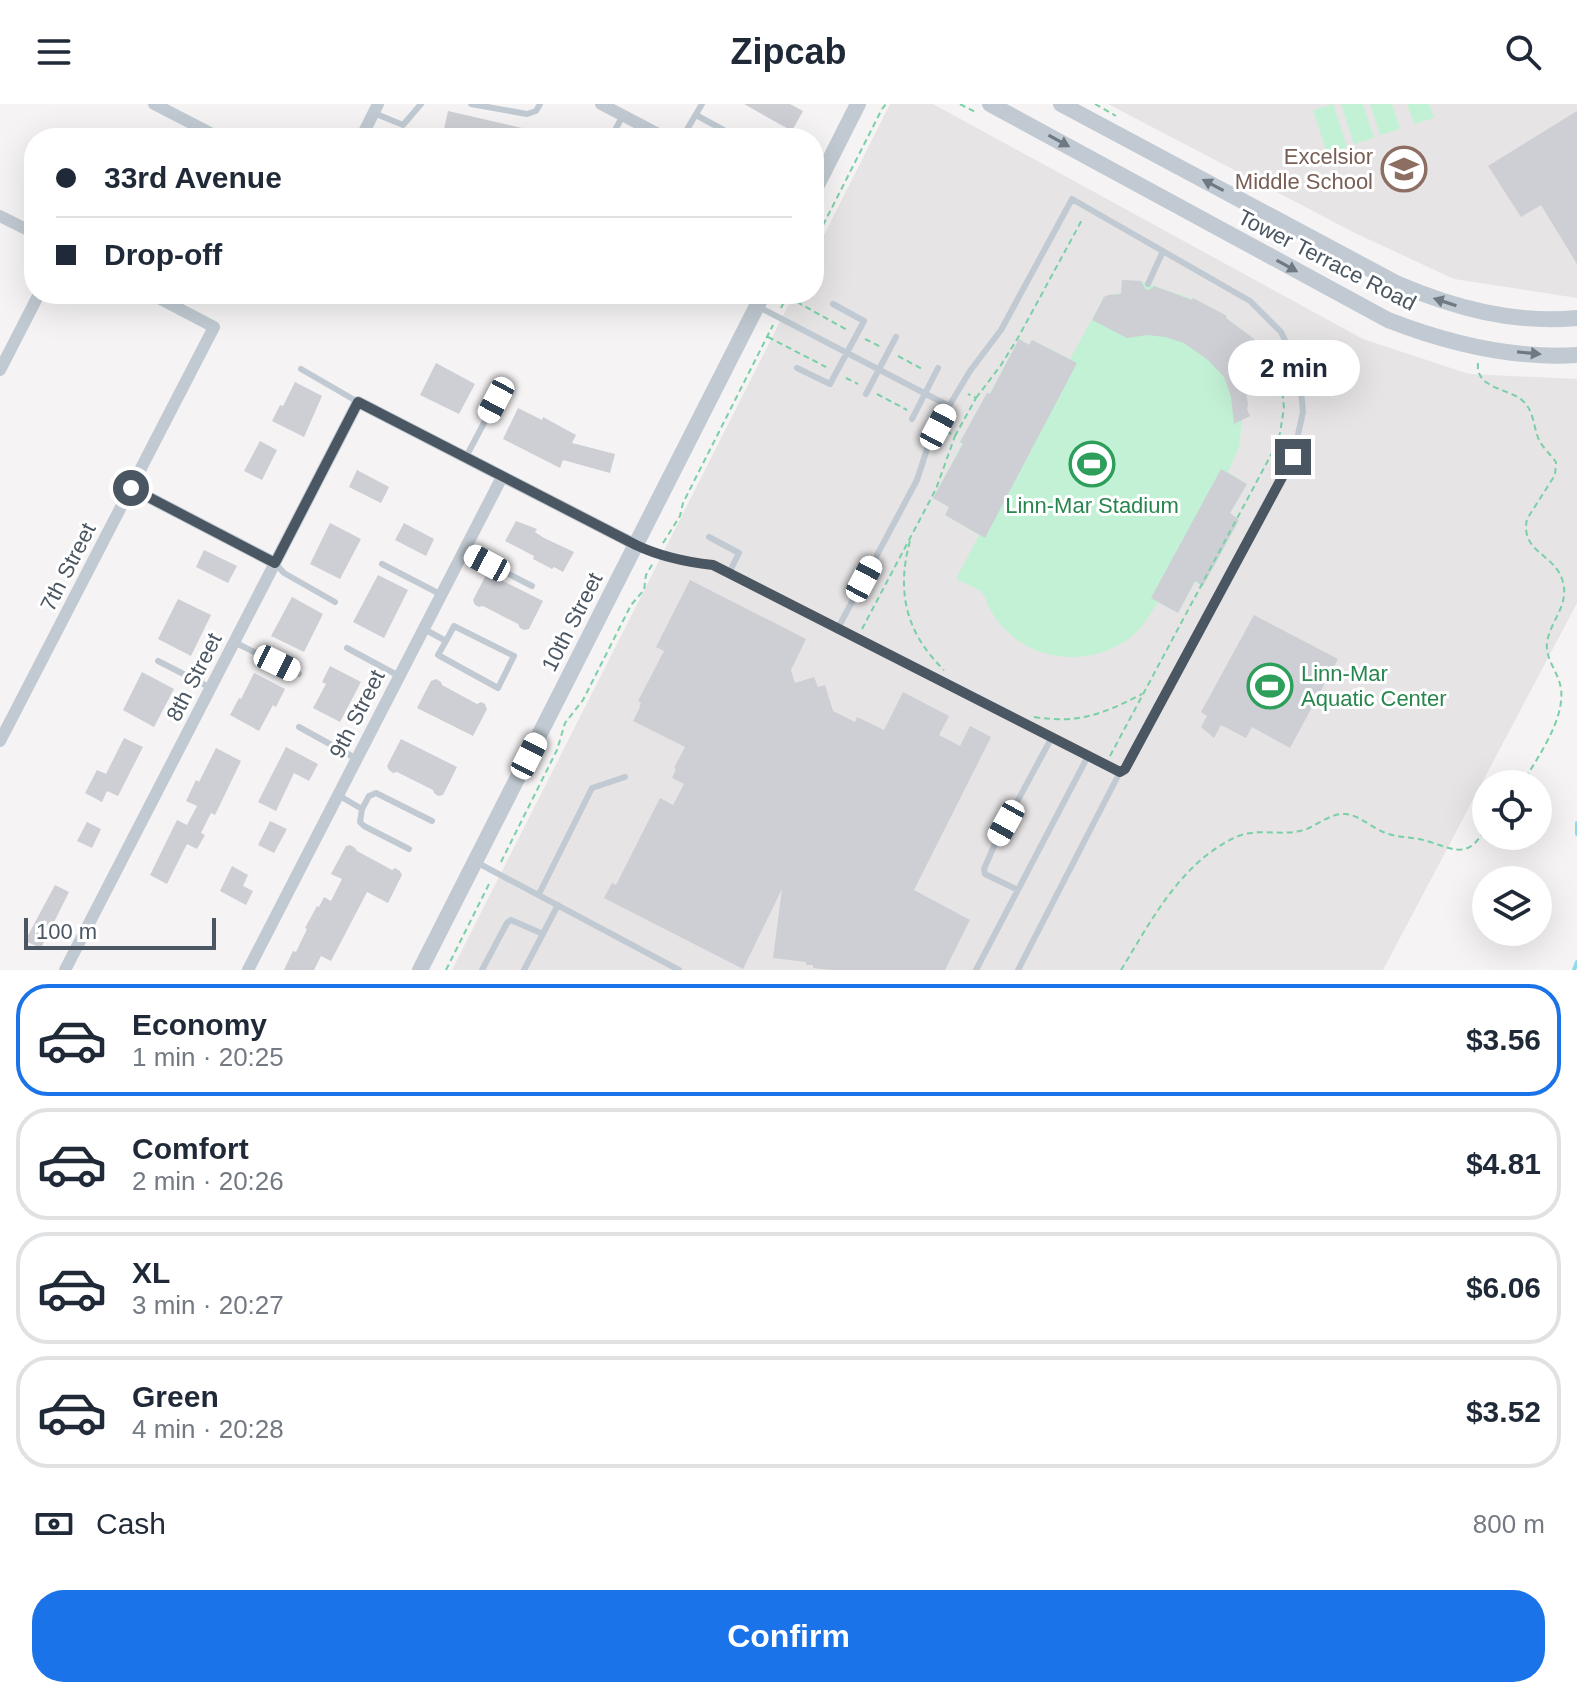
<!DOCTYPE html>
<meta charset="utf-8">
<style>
body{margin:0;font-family:Arial,sans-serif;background:#f2f2f3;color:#1f2937;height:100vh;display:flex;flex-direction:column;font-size:30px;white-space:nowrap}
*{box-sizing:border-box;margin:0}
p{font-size:26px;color:#747a83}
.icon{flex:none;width:44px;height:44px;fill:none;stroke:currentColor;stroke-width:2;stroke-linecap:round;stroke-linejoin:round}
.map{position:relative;height:866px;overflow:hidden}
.sheet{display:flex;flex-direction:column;background:#fff;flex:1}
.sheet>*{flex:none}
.guide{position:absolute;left:24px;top:24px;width:800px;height:176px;border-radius:32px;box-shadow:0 8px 32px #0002;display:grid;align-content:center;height:176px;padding:0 32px;background:#fff}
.fabs{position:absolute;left:1472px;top:666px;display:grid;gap:16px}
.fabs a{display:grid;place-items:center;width:80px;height:80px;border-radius:50%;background:#fff;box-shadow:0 8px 32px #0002;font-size:40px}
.scale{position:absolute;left:24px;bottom:20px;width:192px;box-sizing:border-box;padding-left:8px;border:4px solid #4a5661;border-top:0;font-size:22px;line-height:28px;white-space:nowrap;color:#4a5661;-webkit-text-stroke:6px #fff;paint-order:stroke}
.end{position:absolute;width:36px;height:36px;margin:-18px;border:10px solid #4a5661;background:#fff;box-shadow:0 0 0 4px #fff}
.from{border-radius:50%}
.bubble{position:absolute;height:56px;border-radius:28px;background:#fff;box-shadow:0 8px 32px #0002;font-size:26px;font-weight:600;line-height:56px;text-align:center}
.car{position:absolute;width:24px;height:48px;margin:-24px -12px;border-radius:10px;box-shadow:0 0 6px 2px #0007;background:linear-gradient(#fff 24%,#345 0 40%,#fff 0 76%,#345 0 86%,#fff 0)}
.guide b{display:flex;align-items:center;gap:28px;height:76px;font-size:30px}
.guide b+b{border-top:2px solid #e0e1e3}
.guide i{width:20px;height:20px;background:#1f2937}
ul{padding:14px 0 0;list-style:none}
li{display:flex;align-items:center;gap:24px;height:112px;margin:0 16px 12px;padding:0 16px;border:4px solid #e0e1e3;border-radius:32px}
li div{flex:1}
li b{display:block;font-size:30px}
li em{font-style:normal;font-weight:600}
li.on{border-color:#1a73e8}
li>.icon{width:72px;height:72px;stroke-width:1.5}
.pay{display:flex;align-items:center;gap:20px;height:88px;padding:0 32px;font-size:30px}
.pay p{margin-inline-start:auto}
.cta{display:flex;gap:16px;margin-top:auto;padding:16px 32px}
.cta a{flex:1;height:92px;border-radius:32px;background:#1a73e8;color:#fff;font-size:32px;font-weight:600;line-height:92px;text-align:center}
header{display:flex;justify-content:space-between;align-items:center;height:104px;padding:0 32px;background:#fff;font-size:36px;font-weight:600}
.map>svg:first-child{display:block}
.education{fill:#e6e4e5}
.green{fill:#c3f1d5}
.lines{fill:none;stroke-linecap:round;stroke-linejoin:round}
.stream{stroke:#90daee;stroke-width:4}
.building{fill:#cdcfd5}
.path{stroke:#7ad0a6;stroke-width:2;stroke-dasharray:6 4;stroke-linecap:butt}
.service{stroke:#c1cad2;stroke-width:6}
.minor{stroke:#c1cad2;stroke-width:12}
.tertiary{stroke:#c1cad2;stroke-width:16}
.oneway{fill:#6e7983}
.route{stroke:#4a5661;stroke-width:10}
.labels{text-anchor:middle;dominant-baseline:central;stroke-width:6;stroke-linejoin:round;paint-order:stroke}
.education-label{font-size:22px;fill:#785e54;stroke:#fff;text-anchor:end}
.street-label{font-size:22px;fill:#4a5661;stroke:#fff}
.leisure-label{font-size:22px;fill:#27864d;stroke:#fff}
</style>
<header><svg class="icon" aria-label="menu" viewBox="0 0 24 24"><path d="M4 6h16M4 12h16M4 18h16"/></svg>Zipcab<svg class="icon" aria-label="search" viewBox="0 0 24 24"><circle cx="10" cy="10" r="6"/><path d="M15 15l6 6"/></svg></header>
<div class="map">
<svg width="1577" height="866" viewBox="0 0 1577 866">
<rect width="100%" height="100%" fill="#f5f3f3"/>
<path class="education" d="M 890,0 L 933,0 L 1363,235 L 1469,270 L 1577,275 L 1577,499 L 1383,866 L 452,866 L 794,190 L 814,190 L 814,151 Z
M 1108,0 L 1577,0 L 1577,194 L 1454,175 L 1355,129 Z"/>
<path class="green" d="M 1333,0 L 1347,43 L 1327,49 L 1313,6 Z
M 1341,0 L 1363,0 L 1374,34 L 1354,40 Z
M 1370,0 L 1392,0 L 1400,25 L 1380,31 Z
M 1407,0 L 1429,0 L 1434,14 L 1414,20 Z
M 1122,176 L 1141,177 L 1192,195 L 1193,194 L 1227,212 L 1226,214 L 1261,240 L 1270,263 L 1234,282 L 1245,285 L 1247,305 L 1249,312 L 1242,316 L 1239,343 L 1228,368 L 1247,380 L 1230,410 L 1239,416 L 1203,482 L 1195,478 L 1178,509 L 1158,498 C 1150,511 1143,523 1131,533 C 1096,560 1044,560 1011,531 C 1001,522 994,513 988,501 C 986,498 986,493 983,490 C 977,483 963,479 956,475 L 979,431 L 945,411 L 949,403 L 933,394 L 962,340 L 960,338 L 987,289 L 990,289 L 1019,235 L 1029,241 L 1032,236 L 1070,255 L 1104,193 L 1108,191 L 1121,189 Z"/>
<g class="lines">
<path class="stream" d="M 1577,719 L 1577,730
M 1574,866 L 1577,858"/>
</g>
<path class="building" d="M 744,0 L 790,0 L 803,7 L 792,27 Z
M 448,7 L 522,24 L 520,34 L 442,34 Z
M 1577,7 L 1577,160 L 1541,101 L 1521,113 L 1488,62 Z
M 1122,176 L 1141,177 L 1146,186 L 1151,185 L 1154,182 L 1192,196 L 1193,194 L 1227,212 L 1226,214 L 1261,240 L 1270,263 L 1244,277 L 1248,300 L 1247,305 L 1250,312 L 1234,320 L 1231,293 L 1224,273 L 1208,256 L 1184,239 L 1165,233 L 1147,231 L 1127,234 L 1092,216 L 1104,193 L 1108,191 L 1121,190 Z
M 1019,235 L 1029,241 L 1032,236 L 1077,259 L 985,434 L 945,411 L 949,403 L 933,394 L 963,340 L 960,338 L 987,289 L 990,290 Z
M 436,259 L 475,280 L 459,310 L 420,291 Z
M 295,278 L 322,292 L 304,333 L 272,317 L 280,301 L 283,302 Z
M 518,304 L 542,316 L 543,313 L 576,331 L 572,339 L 615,350 L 610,369 L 563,356 L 560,364 L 503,335 Z
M 260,337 L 277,346 L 262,376 L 244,367 Z
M 1221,365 L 1247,380 L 1230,409 L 1239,416 L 1203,482 L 1195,477 L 1178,509 L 1151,494 Z
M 357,366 L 389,383 L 381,399 L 349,383 Z
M 516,417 L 537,425 L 535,428 L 544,434 L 574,448 L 563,468 L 554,463 L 552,465 L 533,455 L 534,452 L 505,437 Z
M 330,419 L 361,435 L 340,475 L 310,460 Z
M 404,419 L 434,435 L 426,452 L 395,436 Z
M 204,446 L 237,462 L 228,479 L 196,463 Z
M 487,469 L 543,497 L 529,525 L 524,526 L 520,524 L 518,520 L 483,502 L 479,503 L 475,501 L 473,496 Z
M 378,471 L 408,486 L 384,534 L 353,518 Z
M 690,476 L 806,535 L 791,566 L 795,579 L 814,573 L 818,583 L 825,581 L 833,607 L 855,618 L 857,613 L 884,626 L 903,588 L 949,612 L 939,631 L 960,642 L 970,622 L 991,633 L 914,786 L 970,816 L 945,866 L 832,866 L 813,864 L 813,861 L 806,861 L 806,858 L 773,854 L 782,785 L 743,865 L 604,794 L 612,779 L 616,781 L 660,694 L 673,701 L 684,680 L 672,674 L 676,665 L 674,664 L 685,643 L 633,617 L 640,603 L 639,603 L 641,599 L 638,597 L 664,547 L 656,543 Z
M 292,493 L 323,510 L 304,548 L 271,532 Z
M 178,495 L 211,511 L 191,552 L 158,535 Z
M 1254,511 L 1338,555 L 1290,644 L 1252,623 L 1246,634 L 1221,621 L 1214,634 L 1201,623 L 1207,612 L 1201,608 Z
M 330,562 L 361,578 L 340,618 L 313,604 L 326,580 L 322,578 Z
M 142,568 L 174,585 L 154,623 L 123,606 Z
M 254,569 L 285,585 L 276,603 L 273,601 L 259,627 L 230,611 L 239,594 L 241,595 Z
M 436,575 L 441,578 L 442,581 L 477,600 L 481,598 L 485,600 L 487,605 L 473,632 L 417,604 L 431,577 Z
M 124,634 L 143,643 L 118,692 L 107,687 L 102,698 L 85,689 L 97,666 L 106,670 Z
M 401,635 L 457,663 L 443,691 L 438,692 L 434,689 L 433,686 L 397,668 L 393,669 L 389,666 L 387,662 Z
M 286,643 L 318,660 L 309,677 L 294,669 L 276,707 L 258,698 Z
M 216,644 L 241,657 L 215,711 L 211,709 L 201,729 L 205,731 L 197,745 L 187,740 L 167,780 L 150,771 L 177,716 L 187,721 L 197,702 L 186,697 L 196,676 L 199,678 Z
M 270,717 L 287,725 L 274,749 L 258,741 Z
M 87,718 L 101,725 L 92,744 L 77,737 Z
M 350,741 L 355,744 L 357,747 L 392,766 L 395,764 L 400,767 L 402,771 L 388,799 L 367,788 L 331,857 L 321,852 L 314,866 L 284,866 L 293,847 L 296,848 L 307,825 L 305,824 L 317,802 L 319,803 L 324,793 L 331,797 L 342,775 L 331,770 L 346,742 Z
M 232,762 L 248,771 L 243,782 L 253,787 L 246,801 L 220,787 Z
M 55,781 L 69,788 L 41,844 L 25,837 Z"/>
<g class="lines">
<path class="path" d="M 960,0 L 977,9
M 1095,0 L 1116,12
M 814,139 L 882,5 L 886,0
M 788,193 L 849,227
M 781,204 L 788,190
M 768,233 L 826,263
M 865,235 L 881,243
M 898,252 L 924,266
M 1478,259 C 1475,285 1509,284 1523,297 C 1535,308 1533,325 1540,338 C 1545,346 1551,351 1556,358 L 1555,371 L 1527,415 C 1520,448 1553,449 1562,475 C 1571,501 1550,516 1547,539 C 1545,555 1559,569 1561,585 C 1565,616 1537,654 1522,680
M 846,274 L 858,280
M 877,290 L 907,306
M 976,294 L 1001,261 L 1019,232 L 1083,114
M 946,327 L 955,332 L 976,294 L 968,290
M 910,437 C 896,488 906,529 944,566
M 663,439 L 680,412 L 683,399 L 773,221
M 862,525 L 936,385 L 955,332
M 1034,613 C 1079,620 1103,610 1142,590
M 1110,652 L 1272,349 L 1280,329 L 1284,304 L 1278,246
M 501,758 L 557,646 L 565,619 L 583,596 L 631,501 L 644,486 L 646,471 L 653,459
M 446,866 L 490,778
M 1121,866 C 1151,817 1180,760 1234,734 C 1256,723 1278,732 1300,727 C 1315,724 1329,709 1345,710 C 1359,711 1371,723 1383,728 C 1395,733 1407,733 1419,735 C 1448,741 1467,761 1486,723"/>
<path class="service" d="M 471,0 L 527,10 L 536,7 L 540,0
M 374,9 L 403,21 L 421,0
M 696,11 L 738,34
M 570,34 L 572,31 L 577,34
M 611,34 L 623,11
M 682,34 L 702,0
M 1148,180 L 1163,147
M 757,202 L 949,302
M 797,264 L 830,280 L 864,217 L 833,200
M 301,265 L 358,298
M 866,290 L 896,233
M 912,315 L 938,264
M 466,353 L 496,296
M 709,433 L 739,449 L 729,469
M 636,441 C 662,453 686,458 713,461 L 1120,668 L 1018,866
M 464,447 L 532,482
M 275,459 L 284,469 L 335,498
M 382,460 L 442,491
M 838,524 L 917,376 L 928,342 L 949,302 L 970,267 L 1001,226 L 1072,95 L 1250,197 L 1281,228 L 1299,265 L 1303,308 L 1293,353 L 1125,665 L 1120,668
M 424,525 L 446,537 L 454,522 L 514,552 L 498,584 L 438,551 L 446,537
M 234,538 L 299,570
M 347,544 L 399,572
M 158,557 L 211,584
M 299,623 L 357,655
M 338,691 L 362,705 L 360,718 L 364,722 L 409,745
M 362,705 L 369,692 L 376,689 L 432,717
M 478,759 L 679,866
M 1018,786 L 985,770 L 984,765 L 997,735 L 1052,633
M 539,790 L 592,684 L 625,673
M 482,866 L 507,819 L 511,816 L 543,830
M 524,866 L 558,801
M 976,866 L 1088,652"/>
<path class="minor" d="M 154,0 L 220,34
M 601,0 L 666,34
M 361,34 L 378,0
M 0,112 L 34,129
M 0,266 L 39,190
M 131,384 L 275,459
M 0,637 L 214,223 L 151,190
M 65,866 L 358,298 L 636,441
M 248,866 L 502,373"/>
<path class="tertiary" d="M 990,0 L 1388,216 C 1447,239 1513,255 1577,251
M 1061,0 L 1396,179 C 1454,204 1514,220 1577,214
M 814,87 L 858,0
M 420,866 L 763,190"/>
</g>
<defs><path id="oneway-solid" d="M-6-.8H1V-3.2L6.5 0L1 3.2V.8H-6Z" transform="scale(2)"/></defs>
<g class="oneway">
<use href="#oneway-solid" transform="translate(1059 37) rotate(29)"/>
<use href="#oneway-solid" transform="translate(1213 81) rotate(-152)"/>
<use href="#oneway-solid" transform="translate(1287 162) rotate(29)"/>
<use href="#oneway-solid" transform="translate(1445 198) rotate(-162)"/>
<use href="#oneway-solid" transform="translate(1529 249) rotate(5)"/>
</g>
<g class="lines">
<path class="route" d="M 131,384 L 275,459 L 358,298 L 636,441 C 661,453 686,458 713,461 L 1120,668 L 1125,665 L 1293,353"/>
</g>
<defs>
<g id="school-ring" transform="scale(2.3)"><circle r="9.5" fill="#fff" stroke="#8d6e63" stroke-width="1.5"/><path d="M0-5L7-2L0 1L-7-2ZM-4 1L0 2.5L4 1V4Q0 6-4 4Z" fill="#8d6e63"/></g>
<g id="stadium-ring" transform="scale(2.3)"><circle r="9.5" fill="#fff" stroke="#2e9e5b" stroke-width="1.5"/><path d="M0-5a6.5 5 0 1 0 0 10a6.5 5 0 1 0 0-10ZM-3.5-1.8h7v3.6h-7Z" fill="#2e9e5b"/></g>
</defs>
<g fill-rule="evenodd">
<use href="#school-ring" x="1404" y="65"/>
<use href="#stadium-ring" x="1092" y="360"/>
<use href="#stadium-ring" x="1270" y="582"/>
</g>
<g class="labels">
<g class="education-label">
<text x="1373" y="52">Excelsior<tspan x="1373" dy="25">Middle School</tspan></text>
</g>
<g class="street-label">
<text transform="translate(1327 156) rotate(27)">Tower Terrace Road</text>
<text transform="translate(68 463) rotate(-63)">7th Street</text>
<text transform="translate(572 518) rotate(-63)">10th Street</text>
<text transform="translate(194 573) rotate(-63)">8th Street</text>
<text transform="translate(357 610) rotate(-63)">9th Street</text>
</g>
<g class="leisure-label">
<text x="1092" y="401">Linn-Mar Stadium</text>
<text x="1301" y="569" text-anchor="start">Linn-Mar<tspan x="1301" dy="25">Aquatic Center</tspan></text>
</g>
</g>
</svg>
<div class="fabs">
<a><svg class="icon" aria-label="locate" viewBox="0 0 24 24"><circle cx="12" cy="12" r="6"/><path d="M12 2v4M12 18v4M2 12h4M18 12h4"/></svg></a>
<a><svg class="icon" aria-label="layers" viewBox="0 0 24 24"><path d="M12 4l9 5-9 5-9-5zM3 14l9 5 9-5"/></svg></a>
</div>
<div class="scale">100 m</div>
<i class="end from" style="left:131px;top:384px"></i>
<i class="end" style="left:1293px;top:353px"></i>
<div class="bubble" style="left:1228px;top:236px;width:132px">2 min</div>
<i class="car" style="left:496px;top:296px;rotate:208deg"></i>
<i class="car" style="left:938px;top:323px;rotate:28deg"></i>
<i class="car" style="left:487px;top:459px;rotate:298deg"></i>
<i class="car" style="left:864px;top:475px;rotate:28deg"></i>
<i class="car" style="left:277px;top:559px;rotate:116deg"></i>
<i class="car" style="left:529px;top:652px;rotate:27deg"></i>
<i class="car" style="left:1006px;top:719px;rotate:209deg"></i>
<div class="guide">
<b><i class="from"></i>33rd Avenue</b>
<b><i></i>Drop-off</b>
</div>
</div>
<section class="sheet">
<ul>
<li class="on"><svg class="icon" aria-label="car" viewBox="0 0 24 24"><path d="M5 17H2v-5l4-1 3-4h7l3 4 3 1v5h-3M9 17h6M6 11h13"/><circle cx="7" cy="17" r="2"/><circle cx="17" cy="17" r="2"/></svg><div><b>Economy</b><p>1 min · 20:25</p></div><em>$3.56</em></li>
<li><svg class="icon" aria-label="car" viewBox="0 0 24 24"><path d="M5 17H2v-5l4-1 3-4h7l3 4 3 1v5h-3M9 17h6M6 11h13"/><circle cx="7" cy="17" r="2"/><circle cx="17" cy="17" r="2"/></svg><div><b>Comfort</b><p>2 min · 20:26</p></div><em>$4.81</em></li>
<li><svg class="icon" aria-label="car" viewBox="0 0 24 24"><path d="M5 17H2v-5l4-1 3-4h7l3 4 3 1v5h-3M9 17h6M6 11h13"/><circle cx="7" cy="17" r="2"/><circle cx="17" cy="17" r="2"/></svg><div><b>XL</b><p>3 min · 20:27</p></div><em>$6.06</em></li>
<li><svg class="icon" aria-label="car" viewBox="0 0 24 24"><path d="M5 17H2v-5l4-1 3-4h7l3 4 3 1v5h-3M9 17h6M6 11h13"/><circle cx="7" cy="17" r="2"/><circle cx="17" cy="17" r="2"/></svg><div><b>Green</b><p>4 min · 20:28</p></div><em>$3.52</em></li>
</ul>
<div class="pay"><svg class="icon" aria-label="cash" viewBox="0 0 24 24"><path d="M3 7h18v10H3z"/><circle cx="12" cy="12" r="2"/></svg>Cash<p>800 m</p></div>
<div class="cta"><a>Confirm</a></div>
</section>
